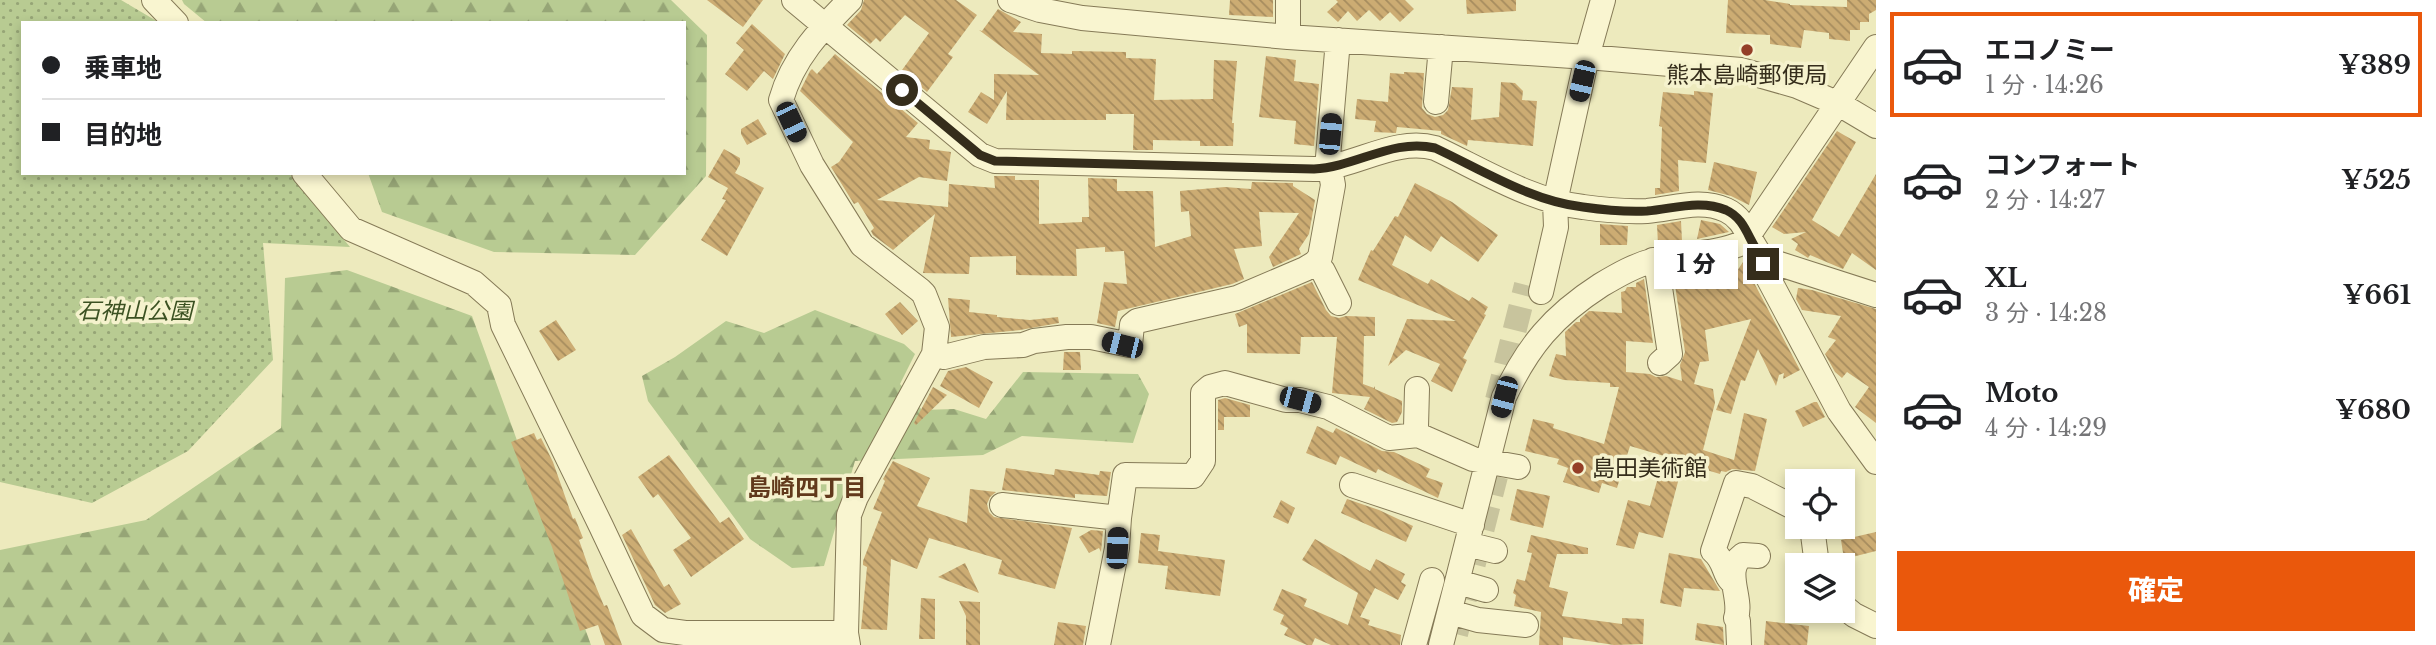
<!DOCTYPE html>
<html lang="ja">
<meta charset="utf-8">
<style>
body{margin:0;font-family:"Libre Baskerville","Noto Sans JP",serif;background:#f6f6f6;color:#202124;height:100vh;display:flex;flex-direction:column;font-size:26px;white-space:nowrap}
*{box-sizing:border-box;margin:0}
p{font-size:23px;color:#757577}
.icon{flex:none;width:38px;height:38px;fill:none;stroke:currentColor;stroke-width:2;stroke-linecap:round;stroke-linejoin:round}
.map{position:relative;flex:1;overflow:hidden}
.sheet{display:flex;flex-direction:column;background:#fff;width:560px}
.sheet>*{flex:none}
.hud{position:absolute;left:21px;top:21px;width:665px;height:154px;border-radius:0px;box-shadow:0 4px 10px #0003;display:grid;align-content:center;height:154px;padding:0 21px;background:#fff}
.tools{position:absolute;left:1785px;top:469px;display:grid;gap:14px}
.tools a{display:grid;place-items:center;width:70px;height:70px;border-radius:0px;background:#fff;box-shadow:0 4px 10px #0003;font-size:35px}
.end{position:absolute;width:32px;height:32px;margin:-16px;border:9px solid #352d1b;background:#fff;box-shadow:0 0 0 4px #fff}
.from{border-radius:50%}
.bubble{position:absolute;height:49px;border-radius:0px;background:#fff;box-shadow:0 4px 10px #0003;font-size:23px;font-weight:800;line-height:49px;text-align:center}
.car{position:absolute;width:21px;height:42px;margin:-21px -10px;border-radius:9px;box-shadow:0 0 5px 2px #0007;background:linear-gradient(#222 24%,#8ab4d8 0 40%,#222 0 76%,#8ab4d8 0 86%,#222 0)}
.hud b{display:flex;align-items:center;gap:24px;height:66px;font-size:26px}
.hud b+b{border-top:2px solid #e0e0e0}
.hud i{width:18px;height:18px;background:#202124}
ul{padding:12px 0 0;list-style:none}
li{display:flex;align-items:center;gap:21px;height:105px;margin:0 14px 10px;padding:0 7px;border:4px solid transparent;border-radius:0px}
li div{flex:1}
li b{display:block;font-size:26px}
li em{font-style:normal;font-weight:800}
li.selected{border-color:#ea580c}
li>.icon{width:63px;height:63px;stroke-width:1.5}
.cta{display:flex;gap:14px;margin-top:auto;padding:14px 21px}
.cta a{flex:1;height:80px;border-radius:0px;background:#ea580c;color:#fff;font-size:28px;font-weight:800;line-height:80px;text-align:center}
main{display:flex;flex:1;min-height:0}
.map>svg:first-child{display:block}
.forest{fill:url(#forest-firs)}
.park{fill:url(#park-dots)}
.building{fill:url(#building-back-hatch)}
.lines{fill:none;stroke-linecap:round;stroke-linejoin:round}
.minor-tunnel{stroke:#c8c49d;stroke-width:24;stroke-dasharray:24 12;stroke-linecap:butt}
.minor-casing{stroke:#857a57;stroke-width:26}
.minor{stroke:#f9f5d0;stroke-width:24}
.route{stroke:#352d1b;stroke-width:9}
.poi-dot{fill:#943e27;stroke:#f5f2cd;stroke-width:2.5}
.labels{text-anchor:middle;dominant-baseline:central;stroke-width:7;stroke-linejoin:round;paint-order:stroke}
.poi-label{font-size:23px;fill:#352d1b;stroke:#f5f2cd}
.park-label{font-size:23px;font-style:italic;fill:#3b5122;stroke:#f5f2cd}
.neighbourhood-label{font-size:24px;font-weight:bold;fill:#61391b;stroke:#f5f2cd}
</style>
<main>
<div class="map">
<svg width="1876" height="645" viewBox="0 0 1876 645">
<defs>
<pattern id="forest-firs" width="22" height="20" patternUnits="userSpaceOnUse" patternTransform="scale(1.75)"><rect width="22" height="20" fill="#b8cb92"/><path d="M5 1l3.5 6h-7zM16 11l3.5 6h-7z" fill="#96a576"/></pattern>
<pattern id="park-dots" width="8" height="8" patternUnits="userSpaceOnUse" patternTransform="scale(1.75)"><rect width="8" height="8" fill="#b8cb92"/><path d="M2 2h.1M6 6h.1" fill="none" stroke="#96a576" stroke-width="1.8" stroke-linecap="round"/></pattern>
<pattern id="building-back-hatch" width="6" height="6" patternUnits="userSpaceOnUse" patternTransform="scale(1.75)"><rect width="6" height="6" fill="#ccac73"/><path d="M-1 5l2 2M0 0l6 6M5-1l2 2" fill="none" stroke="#a68c5e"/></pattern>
</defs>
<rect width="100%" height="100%" fill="#edeabd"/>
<path class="forest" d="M 182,0 L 671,0 L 707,35 L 706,176 L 635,255 L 494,252 L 382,212 L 368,173 L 684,173 L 684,23 L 207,23 L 184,4 Z
M 347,270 L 472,316 L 591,645 L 0,645 L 0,550 L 146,520 L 281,428 L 285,278 Z
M 815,310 L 904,344 L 915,354 L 900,384 L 922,410 L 954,409 L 986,419 L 1023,372 L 1138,374 L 1149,394 L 1133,443 L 1022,436 L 983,455 L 855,461 L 824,566 L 792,568 L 750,539 L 648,401 L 642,376 L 675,357 L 726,321 L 764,333 Z"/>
<path class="park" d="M 0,0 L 121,0 L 160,23 L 23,23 L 23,173 L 289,173 L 350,247 L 263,243 L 273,360 L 188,451 L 92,503 L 0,482 Z"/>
<path class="building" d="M 707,0 L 763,0 L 743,27 Z
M 864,0 L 956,0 L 977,15 L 948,54 L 953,57 L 927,92 L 902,70 L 929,33 L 905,15 L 880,42 L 876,38 L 870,44 L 847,25 L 861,10 Z
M 1230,0 L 1273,0 L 1273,17 L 1229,15 Z
M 1336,0 L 1405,0 L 1414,9 L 1400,22 L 1390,12 L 1380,21 L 1369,10 L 1357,21 L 1348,11 L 1338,22 L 1327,12 L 1338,2 Z
M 1466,0 L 1516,0 L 1516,11 L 1467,14 Z
M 1728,0 L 1765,0 L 1790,4 L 1790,5 L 1847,7 L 1847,0 L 1876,0 L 1876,10 L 1869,14 L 1869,22 L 1860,22 L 1860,30 L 1850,30 L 1850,41 L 1829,39 L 1829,33 L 1804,30 L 1801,48 L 1770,44 L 1770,35 L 1726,33 Z
M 998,9 L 1021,22 L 1013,32 L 1042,34 L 1041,53 L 1072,54 L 1072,51 L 1126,52 L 1126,58 L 1156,59 L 1154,100 L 1213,99 L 1214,60 L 1237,61 L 1232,123 L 1234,123 L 1233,146 L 1200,146 L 1200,141 L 1153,140 L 1153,150 L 1133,150 L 1134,114 L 1106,114 L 1106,120 L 1006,120 L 1007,91 L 987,124 L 968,112 L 981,92 L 994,100 L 994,74 L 1039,75 L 979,30 L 982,31 Z
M 752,24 L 785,54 L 773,79 L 764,71 L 747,91 L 725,74 L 744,50 L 736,43 Z
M 835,54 L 918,123 L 906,137 L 930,140 L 929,149 L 951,152 L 947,181 L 919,177 L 877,200 L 948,207 L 949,184 L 995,188 L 994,176 L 1015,176 L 1015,180 L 1039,180 L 1039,224 L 1082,222 L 1082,217 L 1089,217 L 1088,178 L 1117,179 L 1117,191 L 1153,191 L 1155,247 L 1191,236 L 1189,211 L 1181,212 L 1180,191 L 1225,187 L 1251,189 L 1252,182 L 1293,183 L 1293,186 L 1315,200 L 1309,234 L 1299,249 L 1301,254 L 1273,267 L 1269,257 L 1299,213 L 1259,212 L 1262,246 L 1234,249 L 1244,279 L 1232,284 L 1118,311 L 1115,327 L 1097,323 L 1104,282 L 1127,284 L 1124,251 L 1105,252 L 1105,247 L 1076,249 L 1077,276 L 1016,275 L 1016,256 L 970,257 L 969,274 L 923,273 L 935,214 L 893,250 L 873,235 L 871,231 L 874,228 L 858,202 L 854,204 L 831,167 L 839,162 L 853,142 L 800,91 L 810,71 L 812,69 L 817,74 Z
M 1266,56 L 1296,60 L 1294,81 L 1319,84 L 1314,146 L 1294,144 L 1296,121 L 1259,117 Z
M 1404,72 L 1424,73 L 1422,108 L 1427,114 L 1435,117 L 1443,115 L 1448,110 L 1452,87 L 1473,88 L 1471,120 L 1499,117 L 1501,82 L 1515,83 L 1523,91 L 1522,100 L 1537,101 L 1533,146 L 1468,140 L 1467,146 L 1441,134 L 1441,131 L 1397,127 L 1396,133 L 1374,132 L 1376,121 L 1355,119 L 1357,99 L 1388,102 L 1390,73 L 1404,74 Z
M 1694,91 L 1713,93 L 1706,163 L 1678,160 L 1679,191 L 1655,195 L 1655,188 L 1660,188 L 1662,127 L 1659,126 L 1663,92 L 1694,95 Z
M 758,119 L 767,134 L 747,145 L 741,134 L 741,129 Z
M 1837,131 L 1856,142 L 1812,220 L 1839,237 L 1876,174 L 1876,270 L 1852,253 L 1843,269 L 1810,255 L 1808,258 L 1805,256 L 1795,250 L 1798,244 L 1791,239 L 1806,232 L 1784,234 L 1772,227 Z
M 724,149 L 740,158 L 740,164 L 735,173 L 764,188 L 727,256 L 701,240 L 726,200 L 722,199 L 728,188 L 708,177 Z
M 1714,162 L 1757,172 L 1749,205 L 1731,196 L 1708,190 Z
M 1415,183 L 1452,202 L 1498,235 L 1478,262 L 1441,236 L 1431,252 L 1405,235 L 1392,265 L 1428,284 L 1431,279 L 1469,301 L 1472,297 L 1488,307 L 1484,314 L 1486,315 L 1463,358 L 1467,360 L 1452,392 L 1431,381 L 1440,364 L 1406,350 L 1388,366 L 1407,319 L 1456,321 L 1358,280 L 1371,250 L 1373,251 L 1395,216 L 1398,217 Z
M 1701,220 L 1720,224 L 1729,232 L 1697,239 Z
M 1681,221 L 1682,241 L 1658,244 L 1657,225 Z
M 1600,224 L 1628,226 L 1627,245 L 1600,245 Z
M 1745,259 L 1749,265 L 1751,277 L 1800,370 L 1783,379 L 1784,373 L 1779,375 L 1776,386 L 1758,349 L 1745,381 L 1741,380 L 1731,414 L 1716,410 L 1751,319 L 1705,330 L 1709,361 L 1700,362 L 1694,384 L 1713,389 L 1715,403 L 1703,450 L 1734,460 L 1744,413 L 1767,419 L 1755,471 L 1732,469 L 1726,472 L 1721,471 L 1720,474 L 1683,463 L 1663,538 L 1639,532 L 1634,549 L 1616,545 L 1628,500 L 1650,506 L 1664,456 L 1630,446 L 1617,488 L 1602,483 L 1599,493 L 1563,482 L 1568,468 L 1557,464 L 1559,459 L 1525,451 L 1533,419 L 1554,424 L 1553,428 L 1604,444 L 1619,387 L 1610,387 L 1610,383 L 1564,380 L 1549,376 L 1556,354 L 1566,356 L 1565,332 L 1576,322 L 1580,322 L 1580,319 L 1589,311 L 1622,313 L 1621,292 L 1625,291 L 1627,287 L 1636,287 L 1636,283 L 1644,279 L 1653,343 L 1626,341 L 1626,372 L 1650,374 L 1656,377 L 1666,376 L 1682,381 L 1680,365 L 1685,352 L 1673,272 L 1683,270 L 1685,289 L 1690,270 L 1721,265 L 1723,273 L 1735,267 L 1733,277 Z
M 1312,282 L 1326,310 L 1331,316 L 1339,318 L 1346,316 L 1375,317 L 1375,336 L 1364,336 L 1363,384 L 1374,388 L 1375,386 L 1375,389 L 1402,401 L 1402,412 L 1397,422 L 1392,423 L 1364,409 L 1370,397 L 1332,393 L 1337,337 L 1301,337 L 1300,354 L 1247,353 L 1247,324 L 1239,327 L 1235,314 Z
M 1798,288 L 1812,290 L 1876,309 L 1876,423 L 1855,407 L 1869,387 L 1847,372 L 1842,378 L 1835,372 L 1825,354 L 1836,340 L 1828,337 L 1841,316 L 1802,310 L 1796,299 Z
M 948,298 L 970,300 L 969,312 L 997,315 L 997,317 L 1030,320 L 1058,317 L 1059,323 L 1020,330 L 951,337 Z
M 900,302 L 918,321 L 902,335 L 885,314 Z
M 556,320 L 576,350 L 558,361 L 539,331 Z
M 1064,352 L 1080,352 L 1081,370 L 1063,370 Z
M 966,367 L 993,382 L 979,408 L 940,386 L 948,371 Z
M 933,387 L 947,395 L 916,425 L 914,423 Z
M 1225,398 L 1250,405 L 1250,417 L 1224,417 L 1224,430 L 1218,430 L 1218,400 Z
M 1814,402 L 1817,402 L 1825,417 L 1803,427 L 1795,411 Z
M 1317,426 L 1333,433 L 1336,428 L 1382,451 L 1394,452 L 1430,469 L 1426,477 L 1443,483 L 1438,498 L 1378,469 L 1376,473 L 1340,456 L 1336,465 L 1306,453 Z
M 534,433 L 537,440 L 541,438 L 553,462 L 573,519 L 575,518 L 583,538 L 579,540 L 592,577 L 604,606 L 607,605 L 622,645 L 605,645 L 598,625 L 580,631 L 552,547 L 511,442 Z
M 669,455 L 720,523 L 729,517 L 744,539 L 691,577 L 673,550 L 691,538 L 658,494 L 653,498 L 638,477 Z
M 893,461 L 930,478 L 917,506 L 967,523 L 970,489 L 996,492 L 990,497 L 987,504 L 989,512 L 994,517 L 1072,528 L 1055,589 L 998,574 L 1002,560 L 929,538 L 917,569 L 891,559 L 887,630 L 861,629 L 867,567 L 863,565 L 863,561 L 882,512 L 873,509 L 885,481 L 883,479 Z
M 1006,468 L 1054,475 L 1055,469 L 1099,475 L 1100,471 L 1111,472 L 1107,496 L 1075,494 L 1075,498 L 1002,490 Z
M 1517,489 L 1550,496 L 1543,528 L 1510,520 Z
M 1347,499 L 1379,510 L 1413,526 L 1406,542 L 1341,513 Z
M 1281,500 L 1295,508 L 1288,524 L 1273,517 Z
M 631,529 L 664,587 L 669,584 L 681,604 L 665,613 L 655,605 L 622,535 Z
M 1091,530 L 1103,531 L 1101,552 L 1099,548 L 1089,553 L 1079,537 Z
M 1876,532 L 1876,551 L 1844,559 L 1841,540 Z
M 1141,533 L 1160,535 L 1158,551 L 1225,560 L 1220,596 L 1165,589 L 1168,566 L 1138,563 Z
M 1531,535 L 1588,548 L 1588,554 L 1557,554 L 1549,587 L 1568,592 L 1562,616 L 1622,624 L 1622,618 L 1644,619 L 1643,644 L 1614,645 L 1563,637 L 1563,645 L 1539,645 L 1541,612 L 1514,606 L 1516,595 L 1513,593 L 1517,579 L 1525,581 L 1532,553 L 1527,552 Z
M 1315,539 L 1370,571 L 1376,559 L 1405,574 L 1401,582 L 1406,585 L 1398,600 L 1375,588 L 1360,617 L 1370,620 L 1368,625 L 1401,635 L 1400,645 L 1331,645 L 1315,638 L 1312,645 L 1307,645 L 1284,635 L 1288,628 L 1280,624 L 1284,615 L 1273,610 L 1282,589 L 1307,599 L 1304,606 L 1348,625 L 1358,593 L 1302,560 Z
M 1669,553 L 1701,559 L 1720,591 L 1684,588 L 1681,607 L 1660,603 Z
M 965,563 L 979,593 L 938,577 Z
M 921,598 L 935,599 L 935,639 L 919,639 Z
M 959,601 L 980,602 L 980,645 L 966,645 L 966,616 Z
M 1766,621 L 1809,626 L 1807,645 L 1764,645 Z
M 1058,622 L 1086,626 L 1083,645 L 1054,645 Z
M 1697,623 L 1723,627 L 1724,645 L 1695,640 Z"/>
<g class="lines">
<path class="minor-tunnel" d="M 1497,400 L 1526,285
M 1456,634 L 1496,476"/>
<g class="minor-casing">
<path id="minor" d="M 154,0 L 176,23
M 794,0 L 980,155 L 995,161 L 1314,169 C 1356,167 1394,137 1435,148 C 1482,170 1531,201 1583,207 C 1604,210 1626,212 1647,211 C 1673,209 1700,198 1726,210 C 1748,220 1748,244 1764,259 L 1876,295
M 1010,0 L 1040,10 L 1082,18 L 1288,37 L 1587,57 L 1741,70 L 1797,86 L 1839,104 L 1876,126
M 1288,37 L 1288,0
M 1436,102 L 1441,47
M 304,173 L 351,229 L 474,283 L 499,305 L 503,325 L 601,526 L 643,615 L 663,630 L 685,633 L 846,633
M 1764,259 L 1764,270 L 1839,411 L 1876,462
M 1653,260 L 1657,268 L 1670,354 L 1660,363
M 1315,263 L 1323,271 L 1339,303
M 1541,292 L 1556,227 L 1555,202 L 1587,57 L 1603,0
M 934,354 L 944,357 L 984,347 L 1023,345 L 1034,341 L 1067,337 L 1091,337 L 1130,345 L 1132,325 L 1137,321 L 1237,298 L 1305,269 L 1315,263 L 1320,257 L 1333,185 L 1328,157 L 1338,40
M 1417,389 L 1416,427 L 1418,435
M 1352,485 L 1472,525
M 1002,505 L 1119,518 L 1117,548 L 1098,645
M 1119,518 L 1125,475 L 1193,476 L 1203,461 L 1203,393 L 1210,387 L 1225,383 L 1286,400 L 1300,400 L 1328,407 L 1389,438 L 1418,435 L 1473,459 L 1518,467
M 1812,527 L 1817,565
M 1467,544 L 1495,551
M 1458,582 L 1486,590
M 1734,583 C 1723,576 1726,561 1713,551 L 1736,483 L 1752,486 L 1797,509
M 1843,606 L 1854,615 L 1876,626
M 1450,612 L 1478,620 L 1526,625
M 848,645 L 846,633 L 849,515 L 856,497 L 934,354 L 937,327 L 924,294 L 920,290 L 862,245 L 812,165 L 781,100 C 793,58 820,30 850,0
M 1414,645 L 1432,580
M 1441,645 L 1504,397 C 1528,346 1553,316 1601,285 C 1618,275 1635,265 1655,260 C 1684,253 1717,255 1744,242 L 1876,47
M 1739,645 L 1738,621 L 1736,618 C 1743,598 1722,570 1743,555 L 1758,556"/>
</g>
<use href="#minor" class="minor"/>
</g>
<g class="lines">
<path class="route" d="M 902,90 L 980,155 L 995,161 L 1314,169 C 1356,167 1393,138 1435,148 C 1482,170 1531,201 1583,207 C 1604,210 1626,212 1647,211 C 1673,209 1700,199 1726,210 C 1748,220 1748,244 1764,259 L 1763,264"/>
</g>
<g class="poi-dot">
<circle cx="1747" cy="50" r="7"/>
<circle cx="1578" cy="468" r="7"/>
</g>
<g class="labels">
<g class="poi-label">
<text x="1747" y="75">熊本島崎郵便局</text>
<text x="1592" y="468" text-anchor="start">島田美術館</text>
</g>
<g class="park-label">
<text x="135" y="311">石神山公園</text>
</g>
<g class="neighbourhood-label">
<text x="807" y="487">島崎四丁目</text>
</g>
</g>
</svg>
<div class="tools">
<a><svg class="icon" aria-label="locate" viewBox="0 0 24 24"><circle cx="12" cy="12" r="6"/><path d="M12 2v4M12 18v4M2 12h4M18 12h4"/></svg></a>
<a><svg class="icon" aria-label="layers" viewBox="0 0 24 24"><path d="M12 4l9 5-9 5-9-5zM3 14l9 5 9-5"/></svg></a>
</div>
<i class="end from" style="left:902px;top:90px"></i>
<i class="end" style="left:1763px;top:264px"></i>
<div class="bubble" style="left:1654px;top:240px;width:84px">1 分</div>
<i class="car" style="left:1582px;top:81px;rotate:193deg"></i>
<i class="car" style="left:791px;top:122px;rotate:155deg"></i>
<i class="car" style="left:1330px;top:134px;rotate:5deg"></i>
<i class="car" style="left:1122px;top:345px;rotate:284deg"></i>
<i class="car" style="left:1504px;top:397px;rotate:195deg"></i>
<i class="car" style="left:1300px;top:400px;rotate:105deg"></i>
<i class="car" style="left:1117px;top:548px;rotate:3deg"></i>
<div class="hud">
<b><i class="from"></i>乗車地</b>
<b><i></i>目的地</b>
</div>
</div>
<section class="sheet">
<ul>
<li class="selected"><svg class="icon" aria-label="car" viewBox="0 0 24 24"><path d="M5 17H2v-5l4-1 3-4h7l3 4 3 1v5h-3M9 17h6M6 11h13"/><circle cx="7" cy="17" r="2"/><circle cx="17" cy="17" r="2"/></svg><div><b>エコノミー</b><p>1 分 · 14:26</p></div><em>¥389</em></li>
<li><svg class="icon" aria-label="car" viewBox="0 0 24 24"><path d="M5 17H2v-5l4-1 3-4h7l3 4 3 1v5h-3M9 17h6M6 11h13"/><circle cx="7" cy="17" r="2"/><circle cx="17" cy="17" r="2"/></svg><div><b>コンフォート</b><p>2 分 · 14:27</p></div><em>¥525</em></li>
<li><svg class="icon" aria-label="car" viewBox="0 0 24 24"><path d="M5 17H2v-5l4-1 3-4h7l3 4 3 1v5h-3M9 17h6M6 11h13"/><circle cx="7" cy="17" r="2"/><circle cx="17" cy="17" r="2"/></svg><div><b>XL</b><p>3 分 · 14:28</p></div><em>¥661</em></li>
<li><svg class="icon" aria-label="car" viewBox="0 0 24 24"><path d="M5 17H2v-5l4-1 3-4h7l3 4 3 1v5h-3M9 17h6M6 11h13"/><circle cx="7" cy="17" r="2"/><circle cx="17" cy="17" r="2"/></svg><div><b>Moto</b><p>4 分 · 14:29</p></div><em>¥680</em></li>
</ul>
<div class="cta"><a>確定</a></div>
</section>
</main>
